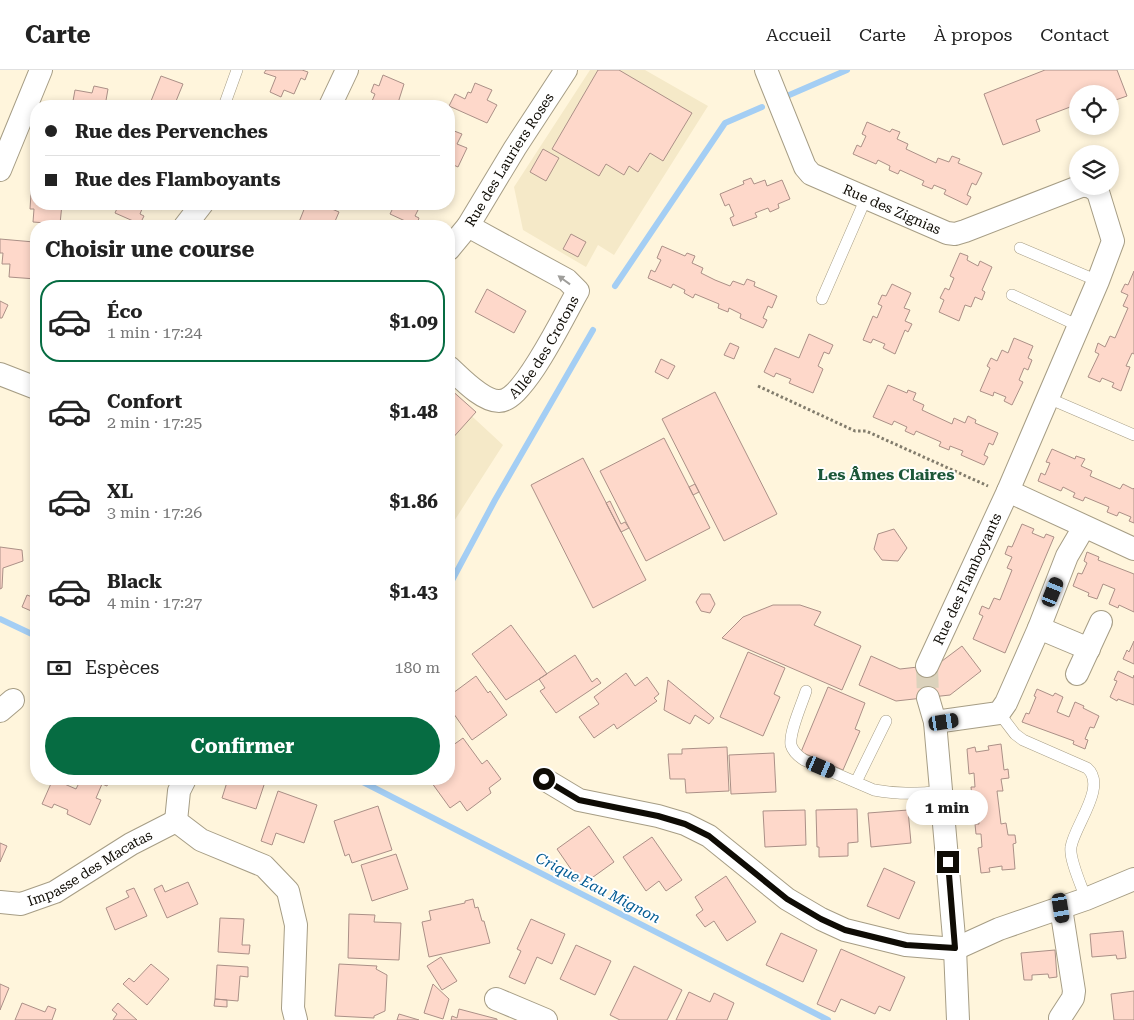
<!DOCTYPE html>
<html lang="fr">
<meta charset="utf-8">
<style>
body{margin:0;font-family:"Roboto Serif",serif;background:#f2f2f2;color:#222;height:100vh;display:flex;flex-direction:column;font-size:19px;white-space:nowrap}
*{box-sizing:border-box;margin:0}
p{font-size:16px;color:#767676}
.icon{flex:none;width:28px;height:28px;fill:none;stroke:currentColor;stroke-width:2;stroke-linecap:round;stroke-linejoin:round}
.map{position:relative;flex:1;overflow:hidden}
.panel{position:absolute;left:30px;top:150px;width:425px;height:565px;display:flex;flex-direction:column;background:#fff;border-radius:20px;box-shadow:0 2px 8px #0003}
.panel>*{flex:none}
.top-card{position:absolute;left:30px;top:30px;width:425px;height:110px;border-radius:20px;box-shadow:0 2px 8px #0003;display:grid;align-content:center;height:110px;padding:0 15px;background:#fff}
.tools{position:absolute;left:1069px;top:15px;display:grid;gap:10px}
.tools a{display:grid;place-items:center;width:50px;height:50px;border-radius:50%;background:#fff;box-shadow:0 2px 8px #0003;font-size:25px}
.end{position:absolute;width:22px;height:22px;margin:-11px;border:6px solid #0f0c05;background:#fff;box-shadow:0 0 0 2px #fff}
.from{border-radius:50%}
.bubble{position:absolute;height:35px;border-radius:18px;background:#fff;box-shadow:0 2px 8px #0003;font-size:16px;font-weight:700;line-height:35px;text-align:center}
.car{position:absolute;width:15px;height:30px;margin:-15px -8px;border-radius:6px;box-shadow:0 0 4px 1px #0007;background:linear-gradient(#222 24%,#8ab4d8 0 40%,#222 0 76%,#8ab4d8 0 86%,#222 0)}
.top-card b{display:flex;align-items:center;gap:18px;height:48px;font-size:19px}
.top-card b+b{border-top:1px solid #e0e0e0}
.top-card i{width:12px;height:12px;background:#222}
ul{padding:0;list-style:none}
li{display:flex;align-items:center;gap:15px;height:82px;margin:0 10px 8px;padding:0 5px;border:2px solid transparent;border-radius:20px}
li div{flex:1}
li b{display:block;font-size:19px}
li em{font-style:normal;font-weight:700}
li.selected{border-color:#066c42}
li>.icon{width:45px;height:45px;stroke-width:1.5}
h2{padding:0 15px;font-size:22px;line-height:60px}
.pay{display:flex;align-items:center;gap:12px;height:55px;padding:0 15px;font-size:19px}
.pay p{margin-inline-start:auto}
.button{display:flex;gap:10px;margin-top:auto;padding:10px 15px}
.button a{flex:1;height:58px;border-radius:30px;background:#066c42;color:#fff;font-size:20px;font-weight:700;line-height:58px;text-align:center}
header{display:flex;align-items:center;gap:30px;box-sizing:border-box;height:70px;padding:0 25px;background:#fff;border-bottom:1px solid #e0e0e0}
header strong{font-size:24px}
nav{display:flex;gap:28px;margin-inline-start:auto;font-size:18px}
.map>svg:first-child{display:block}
.built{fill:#f5e9c8}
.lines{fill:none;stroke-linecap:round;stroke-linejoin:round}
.stream{stroke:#a4cef4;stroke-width:6}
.building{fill:#fed8ca;stroke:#ab9087}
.minor-tunnel{stroke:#dbd2bc;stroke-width:22;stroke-dasharray:22 11;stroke-linecap:butt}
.service-casing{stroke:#a69d85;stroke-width:12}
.minor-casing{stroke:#a69d85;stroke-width:24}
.path{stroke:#827c6c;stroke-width:3;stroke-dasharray:2.5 2.5;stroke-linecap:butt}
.service{stroke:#fff;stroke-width:11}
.minor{stroke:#fff;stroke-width:22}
.oneway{fill:#9f9e9b}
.route{stroke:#0f0c05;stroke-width:6}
.labels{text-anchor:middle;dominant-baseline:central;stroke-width:4;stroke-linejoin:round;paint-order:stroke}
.street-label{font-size:14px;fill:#0f0c05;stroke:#fff}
.water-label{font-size:15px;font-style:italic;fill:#005a92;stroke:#fff}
.quarter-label{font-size:16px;font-weight:bold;fill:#1c5739;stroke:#fff}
</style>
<header>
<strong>Carte</strong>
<nav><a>Accueil</a><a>Carte</a><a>À propos</a><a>Contact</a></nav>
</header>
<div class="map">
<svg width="1134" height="950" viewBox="0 0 1134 950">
<rect width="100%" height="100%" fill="#fff5dc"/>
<path class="built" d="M 590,0 L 645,0 L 708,36 L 614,185 L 598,175 L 586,197 L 523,160 L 514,117 Z
M 449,325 L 503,375 L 449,459 Z"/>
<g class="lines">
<path class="stream" d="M 787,26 L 847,0
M 615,216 L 725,53 L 762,37
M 449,516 L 495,430 L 593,260
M 0,549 L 36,566
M 357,709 L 828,950"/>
</g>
<path class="building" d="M 266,0 L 302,0 L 308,2 L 305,10 L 301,8 L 294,24 L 284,20 L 281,27 L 270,22 L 276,7 L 264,3 Z
M 598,0 L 619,0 L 692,43 L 663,91 L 650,83 L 638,102 L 629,96 L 624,105 L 606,94 L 599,106 L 552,79 Z
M 1045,0 L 1117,0 L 1127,26 L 1110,32 L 1110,24 L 1078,24 L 1078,34 L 1036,50 L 1040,61 L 1003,75 L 984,24 Z
M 383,5 L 404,14 L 397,36 L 370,36 L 375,24 L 371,22 L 374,14 L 379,16 Z
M 161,6 L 183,14 L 174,36 L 149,36 Z
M 475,13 L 492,20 L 487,30 L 497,35 L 487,53 L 449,36 L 455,24 L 465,29 L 468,22 L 471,23 Z
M 94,16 L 108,19 L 105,36 L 77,36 L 78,32 L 73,31 L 75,20 L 92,23 Z
M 867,52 L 890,62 L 892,59 L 900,62 L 897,69 L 908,74 L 906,79 L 936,93 L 938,88 L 949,92 L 952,86 L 960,89 L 958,93 L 982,103 L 976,115 L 972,113 L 967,125 L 971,127 L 967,135 L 944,124 L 946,120 L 934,115 L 932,119 L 922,115 L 924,111 L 900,100 L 898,104 L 889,100 L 890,96 L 878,90 L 876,94 L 853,84 L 857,75 L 861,77 L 866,66 L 862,64 Z
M 449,59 L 462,64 L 457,74 L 467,78 L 458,97 L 449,93 Z
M 543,79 L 559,88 L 546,111 L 530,102 Z
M 32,108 L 36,109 L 36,134 L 62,134 L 60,154 L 33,152 L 34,139 L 30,139 Z
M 751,108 L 754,114 L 765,110 L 767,116 L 782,110 L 790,129 L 778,134 L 779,138 L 770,142 L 768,138 L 755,143 L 757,147 L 733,156 L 730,148 L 734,146 L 729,134 L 725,136 L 720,124 L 744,114 L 743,111 Z
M 119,134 L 144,134 L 140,144 L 144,146 L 140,154 L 115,143 Z
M 302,134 L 320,134 L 339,142 L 333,156 L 307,156 L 299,152 L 305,137 Z
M 395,134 L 421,134 L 415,146 L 419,148 L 416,156 L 390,144 Z
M 571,164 L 586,172 L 578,187 L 563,179 Z
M 34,166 L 36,166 L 36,209 L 9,207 L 10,194 L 2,194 L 3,183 L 0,183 L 0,169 L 34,172 Z
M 662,176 L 685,186 L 687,183 L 695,186 L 692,193 L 703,198 L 701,203 L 715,210 L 730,216 L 733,211 L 744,215 L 747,209 L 755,212 L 754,216 L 777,226 L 772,238 L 768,236 L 763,248 L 767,250 L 763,258 L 740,248 L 741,244 L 729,238 L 728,242 L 718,238 L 719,234 L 695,224 L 693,228 L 684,223 L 685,220 L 673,214 L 671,218 L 648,208 L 651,200 L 655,202 L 661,190 L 657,188 Z
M 960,183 L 968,186 L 967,190 L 978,196 L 980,191 L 992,197 L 982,220 L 985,222 L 982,230 L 975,227 L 971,237 L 965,235 L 959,251 L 939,242 L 944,230 L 940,228 L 945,218 L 949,220 L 954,208 L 950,206 Z
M 1134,201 L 1134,284 L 1132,283 L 1126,296 L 1130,297 L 1121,321 L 1112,317 L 1114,313 L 1102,308 L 1100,312 L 1088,307 L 1099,284 L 1095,282 L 1098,273 L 1105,277 L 1110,266 L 1115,268 L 1128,238 L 1123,236 L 1128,225 L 1121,222 L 1125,214 L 1128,215 Z
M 892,214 L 911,223 L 904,238 L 910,240 L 905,251 L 912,254 L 908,262 L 905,260 L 895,284 L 883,278 L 885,274 L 873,269 L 871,273 L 863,270 L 873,246 L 877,248 L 882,236 L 878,234 L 882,225 L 886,226 Z
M 487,219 L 526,241 L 514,263 L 475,242 Z
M 0,231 L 8,235 L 2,248 L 0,248 Z
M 809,264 L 833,275 L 829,284 L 824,282 L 818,296 L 823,299 L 813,323 L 789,313 L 791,309 L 776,303 L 774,307 L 764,302 L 775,278 L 799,288 Z
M 1014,268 L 1033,276 L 1028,288 L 1032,290 L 1028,300 L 1024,298 L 1019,310 L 1023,312 L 1012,335 L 1004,331 L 1006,327 L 994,322 L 993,326 L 980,321 L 990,298 L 987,296 L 991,288 L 997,291 L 1002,280 L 1008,283 Z
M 730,273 L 739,277 L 734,289 L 724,285 Z
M 661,289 L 675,296 L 668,309 L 655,302 Z
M 888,315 L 907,323 L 908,320 L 916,323 L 913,330 L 924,335 L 922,340 L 952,354 L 954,348 L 965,353 L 968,346 L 976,350 L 975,353 L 998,363 L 993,375 L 989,373 L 984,385 L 988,387 L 984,395 L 961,385 L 963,381 L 950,376 L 949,380 L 939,376 L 941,372 L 916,361 L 914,365 L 905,361 L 907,357 L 894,351 L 892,355 L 873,347 Z
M 449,318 L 476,342 L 450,371 L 449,369 Z
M 715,322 L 777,444 L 724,471 L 662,349 Z
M 664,368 L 710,458 L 646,491 L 600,401 Z
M 1052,379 L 1075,389 L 1076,386 L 1085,389 L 1081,396 L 1092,401 L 1090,406 L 1120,419 L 1123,414 L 1133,419 L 1134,418 L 1134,453 L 1129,451 L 1131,447 L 1119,442 L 1117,446 L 1107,442 L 1109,437 L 1085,427 L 1083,431 L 1073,427 L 1075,423 L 1063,417 L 1061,421 L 1038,411 L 1041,403 L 1045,405 L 1050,393 L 1046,392 Z
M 583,388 L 646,510 L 593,538 L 531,415 Z
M 695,414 L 699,422 L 693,425 L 689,417 Z
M 610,431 L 621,454 L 625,452 L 629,458 L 621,462 L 606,433 Z
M 1022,454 L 1034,459 L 1032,463 L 1044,468 L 1046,464 L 1054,467 L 1005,583 L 973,569 L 983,546 L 979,544 L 982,536 L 989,539 L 994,528 L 1000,530 L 1012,500 L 1007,498 L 1012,487 L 1005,484 L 1008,476 L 1012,477 Z
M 894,459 L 907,478 L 898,491 L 882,490 L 874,479 L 878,464 Z
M 0,477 L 22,480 L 23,491 L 3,498 L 2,518 L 0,519 Z
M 1087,482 L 1099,487 L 1098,490 L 1134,504 L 1134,542 L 1119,535 L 1118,538 L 1109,534 L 1115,519 L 1103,514 L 1097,529 L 1088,526 L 1089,523 L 1073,516 L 1078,503 L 1082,504 L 1087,493 L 1084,491 Z
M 36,524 L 36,543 L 22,537 L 27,525 L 35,528 Z
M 701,524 L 710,524 L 715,534 L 710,543 L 701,541 L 696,532 Z
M 773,535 L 800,535 L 821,542 L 814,555 L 861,576 L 842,620 L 722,568 L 743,547 Z
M 511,555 L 547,604 L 506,630 L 472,584 Z
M 1134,571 L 1134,594 L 1123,589 L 1127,580 L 1129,582 Z
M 962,576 L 981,601 L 950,625 L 896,631 L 859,615 L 871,586 L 900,599 L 927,596 L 938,594 Z
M 748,582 L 785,598 L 774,624 L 780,627 L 763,666 L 720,647 Z
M 575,585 L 592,612 L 597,608 L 601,613 L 556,643 L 540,621 L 545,618 L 539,609 Z
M 1118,601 L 1133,608 L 1134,605 L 1134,635 L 1118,629 L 1117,631 L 1110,627 L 1117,611 L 1114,610 Z
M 626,603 L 635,616 L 647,607 L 659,624 L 654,628 L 657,631 L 617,659 L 614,654 L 594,668 L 579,647 L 599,634 L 594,627 Z
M 476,606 L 488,623 L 490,621 L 507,645 L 472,670 L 449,637 L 449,626 Z
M 668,610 L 714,648 L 709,654 L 695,645 L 690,654 L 664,640 Z
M 828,617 L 865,633 L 855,659 L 860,661 L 843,700 L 801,682 Z
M 1037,619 L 1053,626 L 1055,623 L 1063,627 L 1057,642 L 1069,647 L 1075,632 L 1084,636 L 1083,638 L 1099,646 L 1094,658 L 1090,657 L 1085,669 L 1088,670 L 1085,679 L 1073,674 L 1074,671 L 1022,652 L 1026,643 L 1029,644 L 1036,627 L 1034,626 Z
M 463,668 L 482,694 L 487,690 L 501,709 L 489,718 L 491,723 L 467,741 L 460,731 L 450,738 L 429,709 L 449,709 L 449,678 Z
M 1001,674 L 1004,700 L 1008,699 L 1009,708 L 1001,709 L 1003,721 L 997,721 L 1001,754 L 1006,753 L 1008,765 L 1015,765 L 1016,773 L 1013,774 L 1015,799 L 1002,800 L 1002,796 L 989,798 L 990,802 L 981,803 L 978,778 L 982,777 L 981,764 L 976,764 L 975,754 L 979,754 L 977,727 L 972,727 L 971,717 L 975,717 L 974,703 L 969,704 L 967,679 L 975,677 L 976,682 L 989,680 L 988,676 Z
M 727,677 L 729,721 L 686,723 L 685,709 L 670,709 L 668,684 L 682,684 L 682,679 Z
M 774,683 L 776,722 L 731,724 L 729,685 Z
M 53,709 L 76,719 L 81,709 L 110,709 L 107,716 L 102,714 L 96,728 L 101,730 L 90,755 L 67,744 L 68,740 L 54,734 L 52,738 L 42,734 Z
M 228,709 L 266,709 L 256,739 L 222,728 Z
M 278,721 L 317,735 L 304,773 L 276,763 L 272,775 L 261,771 Z
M 378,736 L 392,780 L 352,793 L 349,784 L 345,786 L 334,751 Z
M 857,739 L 858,772 L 848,773 L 848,786 L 819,787 L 819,777 L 817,777 L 816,740 Z
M 805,740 L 806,775 L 765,777 L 763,741 Z
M 908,740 L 911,773 L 871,777 L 868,743 Z
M 589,756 L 614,792 L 582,815 L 557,779 Z
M 652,767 L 682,810 L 666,821 L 659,811 L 646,821 L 623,787 Z
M 0,773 L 7,776 L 0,792 Z
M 396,784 L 408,819 L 372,831 L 361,795 Z
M 884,798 L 915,812 L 899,849 L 867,836 Z
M 726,806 L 756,852 L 727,871 L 714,851 L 705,857 L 696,845 L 703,840 L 695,827 Z
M 188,812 L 198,834 L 167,848 L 154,819 L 162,815 L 165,822 Z
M 134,818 L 147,846 L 115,860 L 106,838 L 129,827 L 126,821 Z
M 473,829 L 475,838 L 478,837 L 482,851 L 484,851 L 490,873 L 429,887 L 422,852 L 431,850 L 429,841 L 465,833 L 465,831 Z
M 349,844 L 375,845 L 374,852 L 401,853 L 399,890 L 348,888 Z
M 220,848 L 244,849 L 242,875 L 250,875 L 249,884 L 218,882 Z
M 531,849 L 565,864 L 552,894 L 537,887 L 525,914 L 509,907 L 521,881 L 517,879 Z
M 1123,861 L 1126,888 L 1117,889 L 1116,885 L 1092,887 L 1090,864 Z
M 781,863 L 817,880 L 803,912 L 766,895 Z
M 576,875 L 611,891 L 595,925 L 560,909 Z
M 841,879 L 905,907 L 890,941 L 879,936 L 875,944 L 841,929 L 835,942 L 817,934 Z
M 1055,880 L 1057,907 L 1049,908 L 1048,904 L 1032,905 L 1032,910 L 1024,910 L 1021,883 Z
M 441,887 L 457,911 L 442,920 L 427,896 Z
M 151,894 L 169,909 L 147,935 L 123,914 L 129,908 L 134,912 Z
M 339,894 L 377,896 L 376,899 L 387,905 L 385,941 L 374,946 L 374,948 L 335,946 Z
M 217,895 L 248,897 L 248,907 L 240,906 L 238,931 L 215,929 Z
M 634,896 L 682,920 L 667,950 L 620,950 L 610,945 Z
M 0,914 L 9,918 L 0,940 Z
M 433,914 L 449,929 L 443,949 L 424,943 Z
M 1134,921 L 1134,950 L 1114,950 L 1111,924 Z
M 689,922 L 710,932 L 714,923 L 734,933 L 727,950 L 676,950 Z
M 215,929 L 227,930 L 227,937 L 214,936 Z
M 22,933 L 45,942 L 48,936 L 56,939 L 52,950 L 15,950 Z
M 118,933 L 137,950 L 113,950 L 117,944 L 112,940 Z
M 459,939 L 497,949 L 497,950 L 451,950 L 452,946 L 457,948 Z
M 399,944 L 419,950 L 397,950 Z"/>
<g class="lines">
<path class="minor-tunnel" d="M 927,596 L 928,628"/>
<g class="service-casing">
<path id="service" d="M 224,36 L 237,0
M 1020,178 L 1098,211
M 1012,225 L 1079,256
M 822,229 L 866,128
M 1048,328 L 1134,365
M 806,621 C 802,634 789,662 791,675 C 793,682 798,686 804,690 L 874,720 C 895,724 920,724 941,721
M 999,643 L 1015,664 L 1023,670 L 1087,698 C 1108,716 1074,756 1071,777 C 1069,789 1082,817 1086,829
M 856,712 L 886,651"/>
</g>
<g class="minor-casing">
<g id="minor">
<path id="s1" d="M 766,0 L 805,97 L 811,104 L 947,163 L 955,164 L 965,161 L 1081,116"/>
<path d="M 330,36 L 347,0"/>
<path d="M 0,100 L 41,0"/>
<path d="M 185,156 L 202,134"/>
<path id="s2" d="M 449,179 L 468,156 L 515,78 L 566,0"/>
<path id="s3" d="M 449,297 C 461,308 482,331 499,331 C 524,331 565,243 578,221 L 567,210 L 468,156"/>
<path d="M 0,304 L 36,318"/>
<path d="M 1008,421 L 1134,479"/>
<path d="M 1039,558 L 1089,579"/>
<path id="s4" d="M 927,596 L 1008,421 L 1098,211 L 1113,171 L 1098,122 L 1091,117 L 1086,116"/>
<path d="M 1077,604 L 1101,552"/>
<path d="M 928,628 L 935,652 L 955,879 L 958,950"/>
<path d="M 0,641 L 13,630"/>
<path d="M 935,652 L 999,643 L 1006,633 L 1039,558 L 1067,486 L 1084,457"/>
<path d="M 185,709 L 179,721 L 176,751 L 201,770 L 264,796 L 288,821 L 296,855 L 293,938 L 296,950"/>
<path d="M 544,709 L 579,730 L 658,746 L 685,754 L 709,766 L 787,829 L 821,849 L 845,860 L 906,875 L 955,879 L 999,859 L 1086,829 L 1134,809"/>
<path id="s5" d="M 0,832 L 21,834 L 55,822 L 131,774 L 176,751"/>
<path d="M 496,929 L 546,950"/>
<path d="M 1060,948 L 1073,928 L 1074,921 L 1061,838"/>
</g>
</g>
<path class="path" d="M 758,316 L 855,361 L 866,361 L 988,416"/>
<use href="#service" class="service"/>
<use href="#minor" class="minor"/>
</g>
<defs><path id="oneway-solid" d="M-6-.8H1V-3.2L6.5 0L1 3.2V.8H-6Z" transform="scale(1.25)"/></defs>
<use class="oneway" href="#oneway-solid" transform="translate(564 210) rotate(-144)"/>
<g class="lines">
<path class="route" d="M 544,709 L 579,730 L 658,746 L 685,754 L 709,766 L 787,829 L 821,849 L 845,860 L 906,875 L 955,878 L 948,792"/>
</g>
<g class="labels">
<g class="street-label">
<text stroke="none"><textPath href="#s2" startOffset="108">Rue des Lauriers Roses</textPath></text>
<text stroke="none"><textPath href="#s1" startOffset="202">Rue des Zignias</textPath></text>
<text stroke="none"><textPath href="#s3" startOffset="134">Allée des Crotons</textPath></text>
<text stroke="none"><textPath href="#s4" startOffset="96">Rue des Flamboyants</textPath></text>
<text stroke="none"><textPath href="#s5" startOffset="99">Impasse des Macatas</textPath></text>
</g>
<g class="water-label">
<text transform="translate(598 818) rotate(27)">Crique Eau Mignon</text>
</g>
<g class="quarter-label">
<text x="886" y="404">Les Âmes Claires</text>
</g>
</g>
</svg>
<div class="tools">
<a><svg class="icon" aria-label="locate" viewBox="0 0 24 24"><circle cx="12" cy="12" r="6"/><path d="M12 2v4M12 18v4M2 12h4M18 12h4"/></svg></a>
<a><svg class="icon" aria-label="layers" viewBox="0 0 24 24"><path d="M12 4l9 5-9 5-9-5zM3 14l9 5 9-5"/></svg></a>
</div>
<i class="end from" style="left:544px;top:709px"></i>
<i class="end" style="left:948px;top:792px"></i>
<div class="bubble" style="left:906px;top:720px;width:82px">1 min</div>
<i class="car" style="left:1053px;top:522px;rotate:22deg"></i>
<i class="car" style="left:944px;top:652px;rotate:81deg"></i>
<i class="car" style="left:821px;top:697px;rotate:113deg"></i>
<i class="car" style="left:1061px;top:838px;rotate:171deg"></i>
<div class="top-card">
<b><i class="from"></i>Rue des Pervenches</b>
<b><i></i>Rue des Flamboyants</b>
</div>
<section class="panel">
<h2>Choisir une course</h2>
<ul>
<li class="selected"><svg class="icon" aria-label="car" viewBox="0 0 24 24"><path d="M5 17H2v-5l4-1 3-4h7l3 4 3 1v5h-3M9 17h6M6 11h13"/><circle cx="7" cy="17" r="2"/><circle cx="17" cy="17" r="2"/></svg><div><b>Éco</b><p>1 min · 17:24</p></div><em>$1.09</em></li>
<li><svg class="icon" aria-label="car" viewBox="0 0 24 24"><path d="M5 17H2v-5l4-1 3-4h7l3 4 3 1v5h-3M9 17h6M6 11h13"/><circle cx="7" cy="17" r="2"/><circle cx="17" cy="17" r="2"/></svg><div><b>Confort</b><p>2 min · 17:25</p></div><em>$1.48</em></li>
<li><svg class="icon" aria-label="car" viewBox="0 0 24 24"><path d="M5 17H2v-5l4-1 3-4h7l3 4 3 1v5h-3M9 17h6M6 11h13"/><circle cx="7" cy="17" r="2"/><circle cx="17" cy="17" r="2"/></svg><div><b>XL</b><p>3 min · 17:26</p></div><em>$1.86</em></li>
<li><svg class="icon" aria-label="car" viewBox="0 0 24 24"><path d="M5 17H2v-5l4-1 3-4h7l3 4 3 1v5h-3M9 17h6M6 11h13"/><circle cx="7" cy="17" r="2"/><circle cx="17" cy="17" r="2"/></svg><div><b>Black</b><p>4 min · 17:27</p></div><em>$1.43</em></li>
</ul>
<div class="pay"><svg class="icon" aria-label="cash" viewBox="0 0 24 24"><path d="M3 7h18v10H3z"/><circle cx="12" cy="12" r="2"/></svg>Espèces<p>180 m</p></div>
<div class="button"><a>Confirmer</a></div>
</section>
</div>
